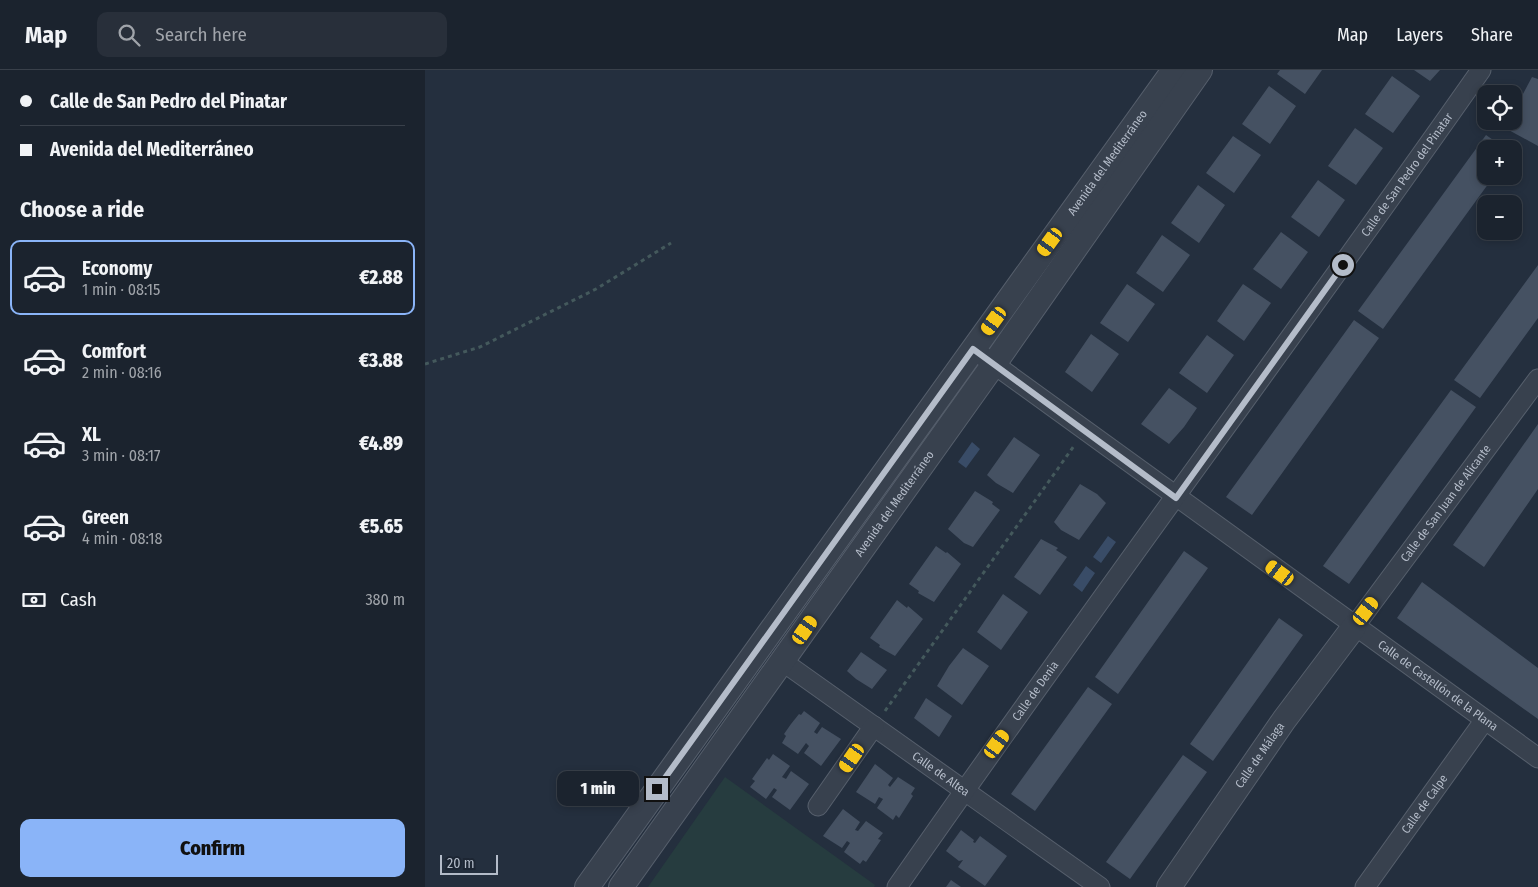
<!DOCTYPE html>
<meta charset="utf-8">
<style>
body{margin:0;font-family:"Fira Sans Condensed",sans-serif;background:#282f3a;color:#f1f3f6;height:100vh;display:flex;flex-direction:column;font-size:19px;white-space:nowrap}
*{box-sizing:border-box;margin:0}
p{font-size:16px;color:#a0a4aa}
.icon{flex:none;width:28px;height:28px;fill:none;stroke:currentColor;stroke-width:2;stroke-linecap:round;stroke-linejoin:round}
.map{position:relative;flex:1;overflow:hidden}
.sheet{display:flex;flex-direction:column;background:#1b232e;width:425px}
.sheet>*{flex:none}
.banner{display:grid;align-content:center;height:110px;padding:0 20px;background:#1b232e}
.fabs{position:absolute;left:1052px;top:15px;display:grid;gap:10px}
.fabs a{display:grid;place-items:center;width:45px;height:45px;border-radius:10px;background:#1b232e;box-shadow:0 2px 8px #0003,0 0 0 1px #39404a;font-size:25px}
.scale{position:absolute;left:15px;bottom:12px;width:58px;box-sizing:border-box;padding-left:5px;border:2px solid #b4bcc9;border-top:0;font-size:14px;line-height:18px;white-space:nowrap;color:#b4bcc9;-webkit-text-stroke:4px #1d2633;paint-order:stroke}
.end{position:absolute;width:22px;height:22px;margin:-11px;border:6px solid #b4bcc9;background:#111;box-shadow:0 0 0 2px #111}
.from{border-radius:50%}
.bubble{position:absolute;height:35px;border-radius:10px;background:#1b232e;box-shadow:0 2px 8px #0003,0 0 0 1px #39404a;font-size:16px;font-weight:800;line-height:35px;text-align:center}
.car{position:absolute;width:15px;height:30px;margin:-15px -8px;border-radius:6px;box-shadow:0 0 4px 1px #0007;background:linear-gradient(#f5c518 24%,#345 0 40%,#f5c518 0 76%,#345 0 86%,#f5c518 0)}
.banner b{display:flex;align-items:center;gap:18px;height:48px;font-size:19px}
.banner b+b{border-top:1px solid #39404a}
.banner i{width:12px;height:12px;background:#f1f3f6}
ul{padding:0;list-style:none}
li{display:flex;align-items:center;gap:15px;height:75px;margin:0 10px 8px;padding:0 10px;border:2px solid transparent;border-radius:10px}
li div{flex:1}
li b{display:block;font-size:19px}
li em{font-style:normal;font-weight:800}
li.active{border-color:#8ab4f8}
li>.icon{width:45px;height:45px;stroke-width:1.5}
h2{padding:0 20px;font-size:22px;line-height:60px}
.pay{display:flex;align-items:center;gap:12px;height:55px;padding:0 20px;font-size:19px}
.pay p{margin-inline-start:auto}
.button{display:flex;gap:10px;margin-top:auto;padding:10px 20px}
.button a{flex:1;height:58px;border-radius:10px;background:#8ab4f8;color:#111;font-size:20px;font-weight:800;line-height:58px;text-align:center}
header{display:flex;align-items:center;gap:30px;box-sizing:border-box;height:70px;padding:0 25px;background:#1b232e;border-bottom:1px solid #39404a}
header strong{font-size:24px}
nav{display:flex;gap:28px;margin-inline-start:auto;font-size:18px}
.search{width:350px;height:45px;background:#282f3a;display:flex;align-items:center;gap:12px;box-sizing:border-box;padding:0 18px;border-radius:10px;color:#a0a4aa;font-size:19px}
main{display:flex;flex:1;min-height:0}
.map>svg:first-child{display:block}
.green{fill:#263c3f}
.water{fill:#394c67}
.building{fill:#455162}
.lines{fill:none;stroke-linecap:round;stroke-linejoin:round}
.minor-casing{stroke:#565f6c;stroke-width:21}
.tertiary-casing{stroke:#565f6c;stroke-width:26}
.path{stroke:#44595c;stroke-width:3;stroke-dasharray:4 4;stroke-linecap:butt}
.minor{stroke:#38414e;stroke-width:19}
.tertiary{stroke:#38414e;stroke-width:24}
.route{stroke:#b4bcc9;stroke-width:6}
.labels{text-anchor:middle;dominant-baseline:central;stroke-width:4;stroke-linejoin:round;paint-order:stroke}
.street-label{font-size:12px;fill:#b4bcc9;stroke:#1d2633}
</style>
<header>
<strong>Map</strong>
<div class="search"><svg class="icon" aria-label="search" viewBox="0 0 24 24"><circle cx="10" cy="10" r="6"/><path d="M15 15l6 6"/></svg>Search here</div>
<nav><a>Map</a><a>Layers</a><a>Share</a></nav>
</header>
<main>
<section class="sheet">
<div class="banner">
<b><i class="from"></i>Calle de San Pedro del Pinatar</b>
<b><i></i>Avenida del Mediterráneo</b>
</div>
<h2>Choose a ride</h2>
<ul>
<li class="active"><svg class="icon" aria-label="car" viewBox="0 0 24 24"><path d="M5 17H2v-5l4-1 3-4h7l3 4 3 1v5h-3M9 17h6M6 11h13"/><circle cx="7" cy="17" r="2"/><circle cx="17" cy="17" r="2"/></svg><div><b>Economy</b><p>1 min · 08:15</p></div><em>€2.88</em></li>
<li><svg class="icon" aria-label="car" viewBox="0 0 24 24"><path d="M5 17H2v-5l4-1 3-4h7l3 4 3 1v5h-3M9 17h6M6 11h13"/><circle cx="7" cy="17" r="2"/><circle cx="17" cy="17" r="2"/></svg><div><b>Comfort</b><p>2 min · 08:16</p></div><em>€3.88</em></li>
<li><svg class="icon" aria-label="car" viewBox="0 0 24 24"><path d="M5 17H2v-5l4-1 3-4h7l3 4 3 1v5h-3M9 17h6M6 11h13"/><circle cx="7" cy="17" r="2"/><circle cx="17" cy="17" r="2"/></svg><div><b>XL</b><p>3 min · 08:17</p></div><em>€4.89</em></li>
<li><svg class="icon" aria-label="car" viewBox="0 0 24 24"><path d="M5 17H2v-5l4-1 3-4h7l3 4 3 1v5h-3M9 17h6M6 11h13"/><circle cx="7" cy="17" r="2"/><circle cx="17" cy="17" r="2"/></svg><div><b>Green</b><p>4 min · 08:18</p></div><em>€5.65</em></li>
</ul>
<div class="pay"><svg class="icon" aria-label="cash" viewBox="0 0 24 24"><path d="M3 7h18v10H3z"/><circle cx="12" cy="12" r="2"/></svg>Cash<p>380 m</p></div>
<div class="button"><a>Confirm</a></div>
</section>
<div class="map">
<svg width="1113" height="817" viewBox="0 0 1113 817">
<rect width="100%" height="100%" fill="#242f3e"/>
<path class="green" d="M 300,707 L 450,815 L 449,817 L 223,817 Z"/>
<path class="water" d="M 547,372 L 555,379 L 541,398 L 533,392 Z
M 683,466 L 691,472 L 676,493 L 668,487 Z
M 661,496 L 670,503 L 657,522 L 648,515 Z"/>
<path class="building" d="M 855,0 L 897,0 L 880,24 L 852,4 Z
M 989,0 L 1015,0 L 1005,11 Z
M 967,6 L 995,26 L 968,63 L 940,44 Z
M 1107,7 L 1113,9 L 1113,76 L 1080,58 L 1083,51 L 1089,51 L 1089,41 Z
M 844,16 L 871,36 L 845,74 L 817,54 Z
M 930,58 L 958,78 L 931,115 L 903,96 Z
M 1061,65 L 1081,79 L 1061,79 L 1061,106 L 1069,106 L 958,259 L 933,241 Z
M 808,66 L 836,85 L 809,123 L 781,103 Z
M 893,110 L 920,130 L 894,167 L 866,147 Z
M 773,115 L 800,135 L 774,173 L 746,153 Z
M 856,162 L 883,182 L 856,219 L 828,199 Z
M 737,165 L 765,185 L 738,222 L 711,203 Z
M 1113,195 L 1113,248 L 1055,328 L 1029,310 Z
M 702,214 L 730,234 L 703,272 L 675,253 Z
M 818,214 L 846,233 L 819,271 L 792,251 Z
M 929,250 L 954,268 L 827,445 L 801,427 Z
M 666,264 L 694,284 L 667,322 L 640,302 Z
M 782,265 L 809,285 L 782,323 L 754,303 Z
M 744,318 L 772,338 L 759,357 L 744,374 L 716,354 Z
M 1026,320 L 1051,337 L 924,514 L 898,496 Z
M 1113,354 L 1113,419 L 1059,497 L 1028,475 Z
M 589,367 L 615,385 L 588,423 L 571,413 L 562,405 Z
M 655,414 L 672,424 L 681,433 L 654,470 L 636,460 L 629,452 Z
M 550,421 L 568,432 L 567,434 L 575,440 L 548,477 L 539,473 L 523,459 Z
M 616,469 L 633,478 L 631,480 L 642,487 L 615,525 L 589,507 Z
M 511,476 L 521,483 L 522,482 L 536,494 L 509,532 L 493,523 L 494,521 L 484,514 Z
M 759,481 L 783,498 L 693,624 L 670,607 Z
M 997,512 L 1113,598 L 1113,649 L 972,548 Z
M 578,524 L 603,542 L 576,580 L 552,562 Z
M 472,530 L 482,538 L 483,536 L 498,549 L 470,586 L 454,577 L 455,575 L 445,568 Z
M 854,548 L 878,565 L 788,691 L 765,674 Z
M 538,578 L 564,596 L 537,635 L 512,616 L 524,596 Z
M 436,582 L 462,600 L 447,619 L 431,609 L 422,601 Z
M 663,617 L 687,634 L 610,741 L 586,724 Z
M 501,628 L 527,646 L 514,667 L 489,648 Z
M 379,641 L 395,653 L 389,662 L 392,664 L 397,657 L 416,669 L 396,696 L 379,683 L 384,676 L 381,673 L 373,684 L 357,673 L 361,666 L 359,664 L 366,654 L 374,644 L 376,645 Z
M 348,684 L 365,696 L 357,707 L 361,709 L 366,701 L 384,714 L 365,740 L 347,727 L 352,720 L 349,718 L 341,729 L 325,717 L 330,711 L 327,709 L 342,688 L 344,690 Z
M 758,685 L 782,702 L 705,809 L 681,792 Z
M 450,694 L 468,708 L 463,715 L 465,717 L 473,707 L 490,718 L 486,724 L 488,726 L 474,748 L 471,745 L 468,750 L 452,738 L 458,729 L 454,727 L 450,734 L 431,722 Z
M 418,739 L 435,752 L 430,760 L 433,761 L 441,751 L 458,763 L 453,769 L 456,770 L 441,792 L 438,790 L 435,794 L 419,782 L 425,773 L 422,771 L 417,778 L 398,766 Z
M 536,760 L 549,770 L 548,772 L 550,773 L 555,766 L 582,786 L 560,816 L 533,797 L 538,790 L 534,791 L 521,781 Z
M 526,810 L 536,817 L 521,817 Z"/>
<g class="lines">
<g class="minor-casing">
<g id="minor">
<path id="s1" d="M 548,279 L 1113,688"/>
<path id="s2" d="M 929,557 L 1113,309"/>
<path id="s3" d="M 357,591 L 675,817"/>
<path d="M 393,736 L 449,656"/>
<path id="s4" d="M 472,817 C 663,542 864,274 1056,0"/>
<path id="s5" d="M 940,817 L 1059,651"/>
</g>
</g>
<g class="tertiary-casing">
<g id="tertiary">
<path id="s6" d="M 162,817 L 749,0"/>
<path id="s7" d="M 196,817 L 569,294 L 775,0"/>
<path id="s8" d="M 744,817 L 859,650 L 929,557"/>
</g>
</g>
<path class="path" d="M 0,294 L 55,277 L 171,219 L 246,173
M 460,641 L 649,376"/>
<use href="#minor" class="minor"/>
<use href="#tertiary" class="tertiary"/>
</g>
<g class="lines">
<path class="route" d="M 232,719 L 548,279 L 751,428 L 918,195"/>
</g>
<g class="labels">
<g class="street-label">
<text stroke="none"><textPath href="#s6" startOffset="892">Avenida del Mediterráneo</textPath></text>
<text stroke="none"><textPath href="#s4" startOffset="876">Calle de San Pedro del Pinatar</textPath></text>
<text stroke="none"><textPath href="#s2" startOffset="154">Calle de San Juan de Alicante</textPath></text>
<text stroke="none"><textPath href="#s7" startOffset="471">Avenida del Mediterráneo</textPath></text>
<text stroke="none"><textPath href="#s1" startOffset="574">Calle de Castellón de la Plana</textPath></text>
<text stroke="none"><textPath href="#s4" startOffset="240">Calle de Denia</textPath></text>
<text stroke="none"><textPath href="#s8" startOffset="160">Calle de Málaga</textPath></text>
<text stroke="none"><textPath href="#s3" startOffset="195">Calle de Altea</textPath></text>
<text stroke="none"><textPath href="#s5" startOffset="102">Calle de Calpe</textPath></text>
</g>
</g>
</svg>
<div class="fabs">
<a><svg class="icon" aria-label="locate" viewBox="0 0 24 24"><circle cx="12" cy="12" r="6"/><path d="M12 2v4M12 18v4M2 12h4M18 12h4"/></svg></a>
<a>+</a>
<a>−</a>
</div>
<div class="scale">20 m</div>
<i class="end from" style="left:918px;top:195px"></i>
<i class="end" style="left:232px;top:719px"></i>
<div class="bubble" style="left:132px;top:701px;width:82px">1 min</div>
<i class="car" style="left:625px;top:172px;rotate:216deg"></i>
<i class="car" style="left:569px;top:251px;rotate:216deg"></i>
<i class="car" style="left:855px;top:503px;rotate:306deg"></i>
<i class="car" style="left:941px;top:541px;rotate:37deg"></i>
<i class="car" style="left:380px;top:560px;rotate:35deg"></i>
<i class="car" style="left:572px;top:674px;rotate:36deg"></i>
<i class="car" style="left:427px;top:688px;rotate:215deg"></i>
</div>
</main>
